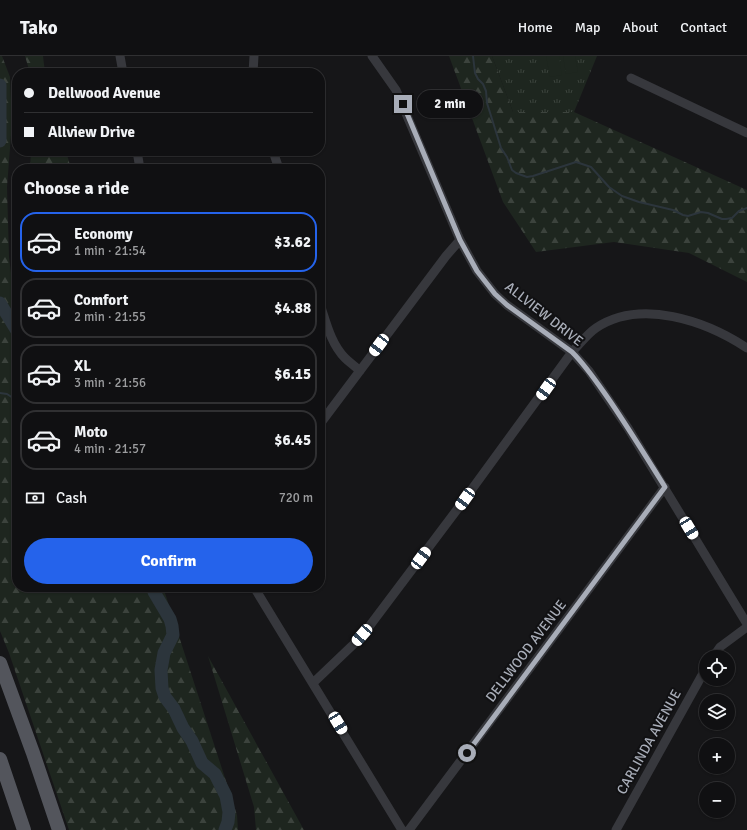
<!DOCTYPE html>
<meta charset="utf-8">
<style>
body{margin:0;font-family:Signika,sans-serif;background:#19191b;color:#f1f3f6;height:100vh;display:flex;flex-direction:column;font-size:15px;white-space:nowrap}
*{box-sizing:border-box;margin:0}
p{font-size:13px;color:#9c9d9f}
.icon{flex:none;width:22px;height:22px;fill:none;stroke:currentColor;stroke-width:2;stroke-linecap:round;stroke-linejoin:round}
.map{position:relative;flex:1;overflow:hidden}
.panel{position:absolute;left:12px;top:108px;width:313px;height:428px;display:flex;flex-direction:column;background:#101012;border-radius:16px;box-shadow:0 1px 3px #0004,0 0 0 1px #303032}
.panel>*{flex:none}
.hud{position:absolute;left:12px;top:12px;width:313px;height:88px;border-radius:16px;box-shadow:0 1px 3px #0004,0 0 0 1px #303032;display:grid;align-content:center;height:88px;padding:0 12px;background:#101012}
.fabs{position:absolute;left:699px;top:594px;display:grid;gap:8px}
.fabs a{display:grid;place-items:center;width:36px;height:36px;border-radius:50%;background:#101012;box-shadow:0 1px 3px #0004,0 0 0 1px #303032;font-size:20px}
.end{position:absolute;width:18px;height:18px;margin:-9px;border:5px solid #a8adb8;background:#111;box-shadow:0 0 0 2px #111}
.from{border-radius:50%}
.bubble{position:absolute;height:28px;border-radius:14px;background:#101012;box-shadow:0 1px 3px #0004,0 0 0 1px #303032;font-size:13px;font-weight:800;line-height:28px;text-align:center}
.car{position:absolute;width:12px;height:24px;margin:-12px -6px;border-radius:5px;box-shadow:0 0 3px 1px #0007;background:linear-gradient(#fff 24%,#345 0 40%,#fff 0 76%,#345 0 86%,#fff 0)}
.hud b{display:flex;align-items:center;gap:14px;height:38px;font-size:15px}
.hud b+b{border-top:1px solid #303032}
.hud i{width:10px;height:10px;background:#f1f3f6}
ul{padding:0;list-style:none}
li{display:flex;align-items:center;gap:12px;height:60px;margin:0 8px 6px;padding:0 4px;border:2px solid #303032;border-radius:16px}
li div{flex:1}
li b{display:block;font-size:15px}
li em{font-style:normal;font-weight:800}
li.active{border-color:#2563eb}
li>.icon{width:36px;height:36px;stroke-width:1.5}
h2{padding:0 12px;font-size:18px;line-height:48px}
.pay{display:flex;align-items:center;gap:10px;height:44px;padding:0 12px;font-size:15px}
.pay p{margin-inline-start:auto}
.button{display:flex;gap:8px;margin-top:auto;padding:8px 12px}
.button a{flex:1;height:46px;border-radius:24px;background:#2563eb;color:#fff;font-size:16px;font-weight:800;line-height:46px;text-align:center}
header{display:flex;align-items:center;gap:24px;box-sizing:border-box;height:56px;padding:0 20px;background:#101012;border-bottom:1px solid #303032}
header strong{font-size:19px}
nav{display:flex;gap:22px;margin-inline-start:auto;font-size:14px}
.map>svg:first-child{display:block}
.forest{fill:url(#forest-firs)}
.park{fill:url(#park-tufts)}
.pitch{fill:#1e261f}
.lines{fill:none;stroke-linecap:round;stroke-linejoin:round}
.stream{stroke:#2c353c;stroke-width:2}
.river{stroke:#2c353c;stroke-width:13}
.minor{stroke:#37383d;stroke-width:9}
.primary{stroke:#53555c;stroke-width:14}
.route{stroke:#a8adb8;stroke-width:5}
.labels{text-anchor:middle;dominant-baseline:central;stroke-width:4;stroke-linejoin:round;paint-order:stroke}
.street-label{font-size:14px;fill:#a8adb8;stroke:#111113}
</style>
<header>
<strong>Tako</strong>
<nav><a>Home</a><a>Map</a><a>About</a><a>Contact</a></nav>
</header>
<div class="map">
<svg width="747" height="774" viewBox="0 0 747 774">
<defs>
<pattern id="forest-firs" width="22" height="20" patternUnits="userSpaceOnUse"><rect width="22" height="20" fill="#1e261f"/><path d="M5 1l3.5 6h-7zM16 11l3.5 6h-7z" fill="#3c433d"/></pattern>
<pattern id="park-tufts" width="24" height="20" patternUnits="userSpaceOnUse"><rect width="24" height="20" fill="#1e261f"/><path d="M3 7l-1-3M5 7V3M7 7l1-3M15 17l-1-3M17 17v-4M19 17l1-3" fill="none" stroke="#3c433d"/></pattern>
</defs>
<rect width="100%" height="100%" fill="#161618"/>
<path class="forest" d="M 0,0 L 2,0 L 10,21 L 12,66 L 7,131 L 9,201 L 15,249 L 17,253 L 17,531 L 163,531 L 237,759 L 238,774 L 69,774 L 9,597 L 0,575 Z
M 25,0 L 43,0 L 45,17 L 30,17 Z
M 449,0 L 492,0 L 513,56 L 574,56 L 747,134 L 747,226 L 689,197 L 614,186 L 536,196 L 503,146 Z
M 31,95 L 66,95 L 71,113 L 30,113 Z
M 208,600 L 304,774 L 256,774 L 254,751 Z"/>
<path class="park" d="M 492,0 L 597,0 L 574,56 L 513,56 Z"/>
<path class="pitch" d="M 546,0 L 559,0 L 562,19 L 550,21 Z
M 563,0 L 575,0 L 578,16 L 566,18 Z"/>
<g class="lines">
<path class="stream" d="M 473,0 L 475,17 L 478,23 L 483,28 L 486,35 L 487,47 L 501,92 L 507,101 L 512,114 L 516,117 L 527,121 L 533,120 L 576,106 L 591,111 L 609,131 L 622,140 L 639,146 L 673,154 L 683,159 L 688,160 L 701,156 L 708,157 L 722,163 L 726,163 L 732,162 L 739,155 L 747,152
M 0,337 L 7,338 L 16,344 L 17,344"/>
<path class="river" d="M 0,29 L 0,85
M 0,247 L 17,275
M 153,531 L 154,536 L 170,563 L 172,570 L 173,579 L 164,597 L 161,614 L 162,632 L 165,641 L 174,653 L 183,672 L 192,685 L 202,707 L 215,718 L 226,740 L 229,756 L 228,766 L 225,774"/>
<path class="minor" d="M 120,0 L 123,17
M 372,0 L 396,34 L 460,184 L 477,215 L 495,238 L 507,249 L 572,296 L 589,315 L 628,372 L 747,568
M 253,17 L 254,0
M 631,22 L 747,77
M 137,95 L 140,113
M 273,95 L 279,113
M 320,248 C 326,266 331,288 345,302 C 350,307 355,310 360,315
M 320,368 L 446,200 L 460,184
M 254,531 L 402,774
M 713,601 L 720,591 L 747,571
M 313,627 L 357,585 L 368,572 L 456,455 L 572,296 C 580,288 587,278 596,272 C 641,242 706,265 747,292
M 409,774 L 665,431
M 616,774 L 706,612"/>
<path class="primary" d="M 0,607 L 33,697 L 59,774
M 0,703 L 24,774"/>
</g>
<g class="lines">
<path class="route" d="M 403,48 L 460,184 L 477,215 L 495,238 L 507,249 L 572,296 C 587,311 598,328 610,345 C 629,373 647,402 665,431 L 467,697"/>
</g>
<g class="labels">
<g class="street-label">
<text transform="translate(544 258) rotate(38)">ALLVIEW DRIVE</text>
<text transform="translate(526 595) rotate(-53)">DELLWOOD AVENUE</text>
<text transform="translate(649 686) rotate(-61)">CARLINDA AVENUE</text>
</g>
</g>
</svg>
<div class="fabs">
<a><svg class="icon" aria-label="locate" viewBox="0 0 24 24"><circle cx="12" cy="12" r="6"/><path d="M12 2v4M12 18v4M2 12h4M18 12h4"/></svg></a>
<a><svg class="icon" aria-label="layers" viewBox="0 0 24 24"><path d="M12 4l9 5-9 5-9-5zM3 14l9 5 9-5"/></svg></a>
<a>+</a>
<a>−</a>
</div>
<i class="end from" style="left:467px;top:697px"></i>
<i class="end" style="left:403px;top:48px"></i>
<div class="bubble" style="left:417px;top:34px;width:66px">2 min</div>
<i class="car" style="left:379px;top:289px;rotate:217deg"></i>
<i class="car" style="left:546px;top:333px;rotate:216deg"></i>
<i class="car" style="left:465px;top:443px;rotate:216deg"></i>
<i class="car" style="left:689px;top:472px;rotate:149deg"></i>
<i class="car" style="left:421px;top:502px;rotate:37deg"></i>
<i class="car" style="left:362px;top:579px;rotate:221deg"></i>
<i class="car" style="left:338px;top:667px;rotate:149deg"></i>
<div class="hud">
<b><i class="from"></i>Dellwood Avenue</b>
<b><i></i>Allview Drive</b>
</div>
<section class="panel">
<h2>Choose a ride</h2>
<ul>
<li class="active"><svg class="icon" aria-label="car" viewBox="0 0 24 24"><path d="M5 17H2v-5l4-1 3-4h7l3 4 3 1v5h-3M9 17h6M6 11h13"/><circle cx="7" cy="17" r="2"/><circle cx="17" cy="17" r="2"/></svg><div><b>Economy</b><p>1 min · 21:54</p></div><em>$3.62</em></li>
<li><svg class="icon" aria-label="car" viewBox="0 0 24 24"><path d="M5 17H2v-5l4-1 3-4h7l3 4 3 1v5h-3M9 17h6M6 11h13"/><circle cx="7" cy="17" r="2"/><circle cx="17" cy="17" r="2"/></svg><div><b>Comfort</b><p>2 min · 21:55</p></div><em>$4.88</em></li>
<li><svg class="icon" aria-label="car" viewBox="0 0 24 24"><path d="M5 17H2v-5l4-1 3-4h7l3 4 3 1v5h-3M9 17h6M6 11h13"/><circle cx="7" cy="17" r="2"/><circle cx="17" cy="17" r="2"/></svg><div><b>XL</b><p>3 min · 21:56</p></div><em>$6.15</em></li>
<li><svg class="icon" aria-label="car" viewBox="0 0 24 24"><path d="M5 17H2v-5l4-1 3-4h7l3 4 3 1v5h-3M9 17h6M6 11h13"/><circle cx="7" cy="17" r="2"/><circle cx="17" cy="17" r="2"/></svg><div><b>Moto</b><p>4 min · 21:57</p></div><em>$6.45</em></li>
</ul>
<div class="pay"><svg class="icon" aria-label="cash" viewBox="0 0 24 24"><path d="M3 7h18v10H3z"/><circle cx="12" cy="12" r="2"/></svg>Cash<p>720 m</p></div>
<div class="button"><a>Confirm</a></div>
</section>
</div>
